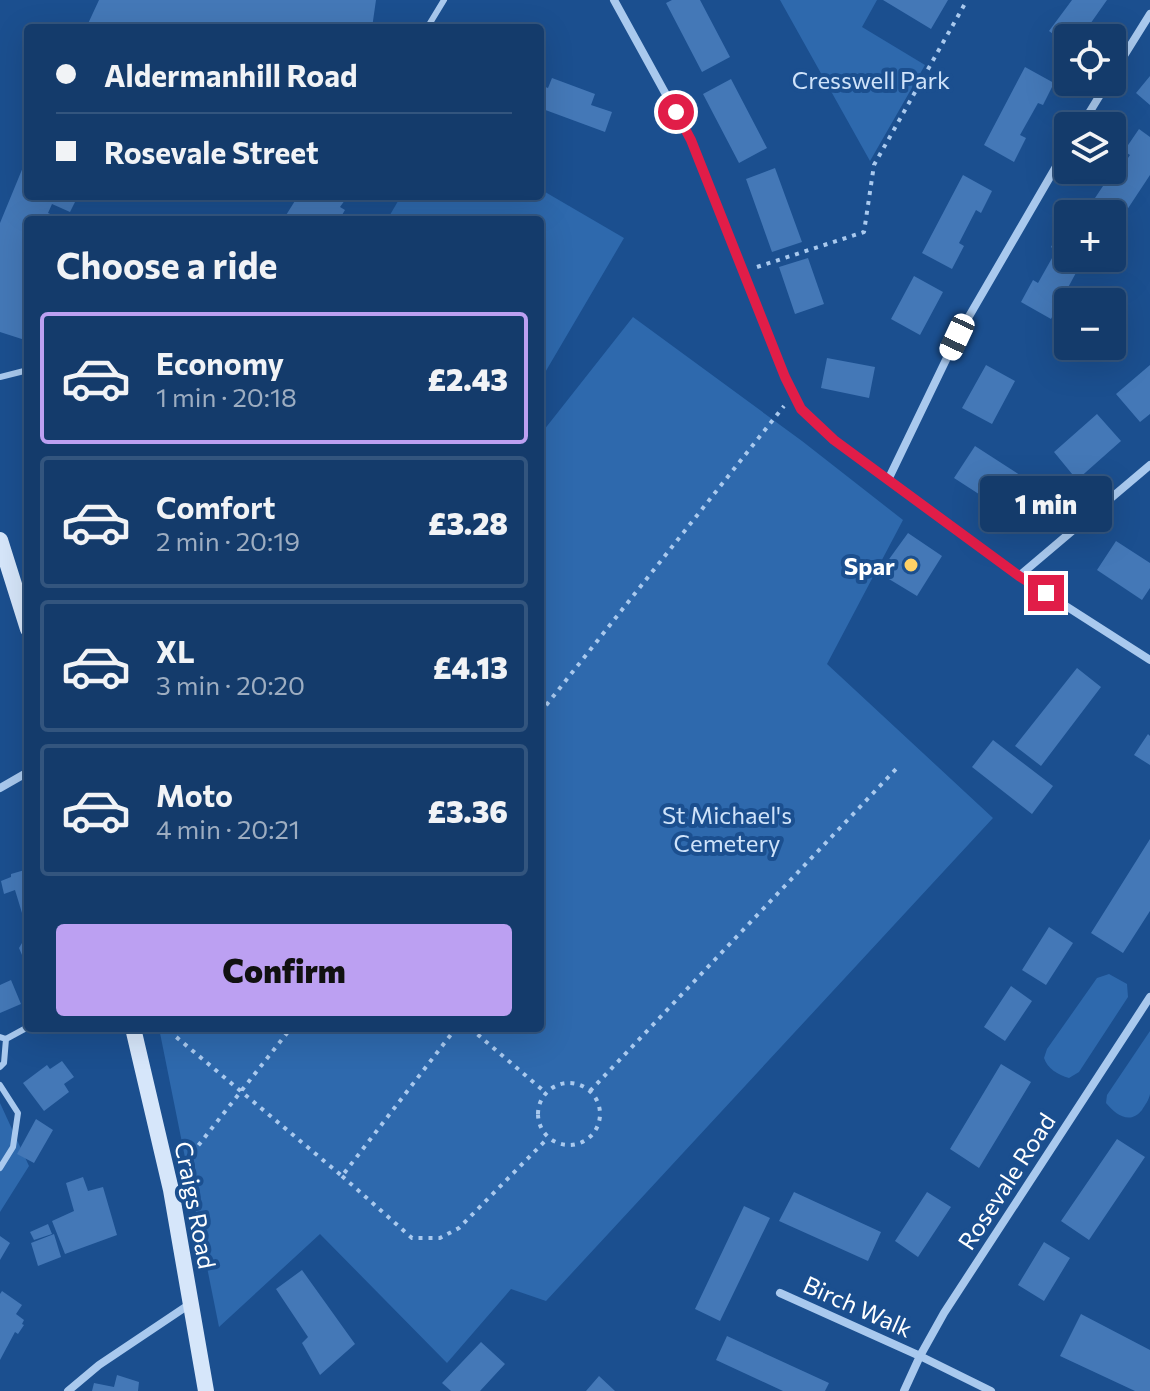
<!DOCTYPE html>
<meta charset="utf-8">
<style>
body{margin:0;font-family:Commissioner,sans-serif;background:#214673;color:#f1f3f6;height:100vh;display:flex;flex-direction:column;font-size:30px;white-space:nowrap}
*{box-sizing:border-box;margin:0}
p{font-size:26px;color:#9dadc1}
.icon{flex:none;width:44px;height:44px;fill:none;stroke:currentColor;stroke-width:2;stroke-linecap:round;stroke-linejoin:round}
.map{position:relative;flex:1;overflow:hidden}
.drawer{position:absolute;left:24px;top:216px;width:520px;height:816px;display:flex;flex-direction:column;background:#143b6b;border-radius:8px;box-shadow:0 8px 32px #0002,0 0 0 2px #33557e}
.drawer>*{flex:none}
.banner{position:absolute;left:24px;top:24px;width:520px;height:176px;border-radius:8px;box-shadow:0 8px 32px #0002,0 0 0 2px #33557e;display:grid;align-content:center;height:176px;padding:0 32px;background:#143b6b}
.controls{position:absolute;left:1054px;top:24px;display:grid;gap:16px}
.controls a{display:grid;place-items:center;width:72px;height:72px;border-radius:8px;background:#143b6b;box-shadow:0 8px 32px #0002,0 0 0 2px #33557e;font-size:40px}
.end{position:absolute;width:36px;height:36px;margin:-18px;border:10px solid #e11d48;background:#fff;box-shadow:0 0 0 4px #fff}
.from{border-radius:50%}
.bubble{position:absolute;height:56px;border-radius:8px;background:#143b6b;box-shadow:0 8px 32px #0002,0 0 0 2px #33557e;font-size:26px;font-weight:800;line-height:56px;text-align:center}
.car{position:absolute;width:24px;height:48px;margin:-24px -12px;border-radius:10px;box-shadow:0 0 6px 2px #0007;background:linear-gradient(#fff 24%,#345 0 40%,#fff 0 76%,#345 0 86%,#fff 0)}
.banner b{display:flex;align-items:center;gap:28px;height:76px;font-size:30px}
.banner b+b{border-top:2px solid #33557e}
.banner i{width:20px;height:20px;background:#f1f3f6}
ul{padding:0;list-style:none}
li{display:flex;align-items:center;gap:24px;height:132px;margin:0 16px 12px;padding:0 16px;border:4px solid #33557e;border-radius:8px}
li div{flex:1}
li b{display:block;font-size:30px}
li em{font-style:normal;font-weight:800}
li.current{border-color:#bca0f2}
li>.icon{width:72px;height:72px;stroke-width:1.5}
h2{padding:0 32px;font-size:36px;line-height:96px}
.button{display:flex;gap:16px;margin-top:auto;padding:16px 32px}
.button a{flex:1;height:92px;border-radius:8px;background:#bca0f2;color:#111;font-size:32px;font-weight:800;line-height:92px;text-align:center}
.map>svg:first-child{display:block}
.green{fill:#2e69ad}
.building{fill:#4478b7}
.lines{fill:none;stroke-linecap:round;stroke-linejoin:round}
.path{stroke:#a9c9ee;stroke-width:4;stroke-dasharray:4 6;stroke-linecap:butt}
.lane{stroke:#a9c9ee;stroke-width:6}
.street{stroke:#a9c9ee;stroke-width:8}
.secondary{stroke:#d6e6fa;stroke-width:16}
.route{stroke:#e11d48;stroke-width:10}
.poi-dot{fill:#ffd166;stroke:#1b4f8f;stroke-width:3}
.labels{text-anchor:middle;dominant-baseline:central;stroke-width:8;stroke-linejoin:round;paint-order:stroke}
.park-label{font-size:24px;fill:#cfe3fa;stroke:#1b4f8f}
.poi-label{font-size:24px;font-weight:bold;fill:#fff;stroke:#1b4f8f;text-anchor:end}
.street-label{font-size:24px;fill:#fff;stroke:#1b4f8f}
</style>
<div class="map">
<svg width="1150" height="1391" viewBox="0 0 1150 1391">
<rect width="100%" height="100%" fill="#1b4f8f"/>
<path class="green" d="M 780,0 L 877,0 L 862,27 L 925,65 L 870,161 Z
M 540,189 L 624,238 L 540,381 L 540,220 L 387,220 L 401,196 L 540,196 Z
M 633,317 L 802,441 L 903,520 L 827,664 L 993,818 L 546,1301 L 511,1289 L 447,1363 L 320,1234 L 219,1327 L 159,1028 L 540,1028 L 540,435 Z
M 1109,974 L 1127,984 L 1128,997 L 1079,1072 L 1069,1078 C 1058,1075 1047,1068 1044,1058 L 1047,1049 L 1097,978 Z
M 1150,1031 C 1150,1051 1150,1073 1150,1094 C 1149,1100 1145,1105 1142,1110 C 1130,1125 1116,1115 1106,1103 L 1107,1095 Z
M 0,1103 L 29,1166 L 0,1212 Z"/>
<path class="building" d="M 99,0 L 376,0 L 372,28 L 86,28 Z
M 672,0 L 700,0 L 730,57 L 702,72 L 666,3 Z
M 883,0 L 948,0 L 931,29 Z
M 1072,0 L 1107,0 L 1088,27 L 1093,31 L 1087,38 L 1068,38 L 1068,45 L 1049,31 Z
M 1025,67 L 1054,83 L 1043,105 L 1038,103 L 1020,135 L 1026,138 L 1014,162 L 984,145 Z
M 1150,76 L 1150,105 L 1136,93 Z
M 552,78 L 595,94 L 591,105 L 612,112 L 605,132 L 540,108 L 540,85 L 548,88 Z
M 731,79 L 767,148 L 739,163 L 703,94 Z
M 1139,129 L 1150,137 L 1150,175 L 1119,222 L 1112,217 L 1112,214 L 1107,214 L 1091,204 L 1105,183 L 1110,185 L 1130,155 L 1124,151 Z
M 28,155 L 28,196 L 78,196 L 70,212 L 52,204 L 48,213 L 63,220 L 28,220 L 28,341 L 0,332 L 0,223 Z
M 775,168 L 802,242 L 772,252 L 746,179 Z
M 963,175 L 992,191 L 981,213 L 976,210 L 959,243 L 964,246 L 952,269 L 922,253 Z
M 298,196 L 338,196 L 345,200 L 340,207 L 345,210 L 339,220 L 283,220 Z
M 1063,225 L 1068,227 L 1068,258 L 1084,258 L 1051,319 L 1021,302 L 1033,280 L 1038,283 L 1056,251 L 1051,247 Z
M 808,258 L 824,304 L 795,314 L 779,267 Z
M 914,276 L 943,292 L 920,335 L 891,319 Z
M 827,358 L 875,367 L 869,398 L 821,388 Z
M 986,365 L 1015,381 L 992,424 L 962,408 Z
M 1150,365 L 1150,414 L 1140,422 L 1116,394 Z
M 1097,414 L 1121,441 L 1077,480 L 1054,452 Z
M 975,446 L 1023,477 L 1002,509 L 954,478 Z
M 908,533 L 942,556 L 917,596 L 879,573 Z
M 1116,541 L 1150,563 L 1150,588 L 1142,600 L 1097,570 Z
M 1077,668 L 1101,687 L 1041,766 L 1015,746 Z
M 1148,734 L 1150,736 L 1150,765 L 1134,755 Z
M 993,740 L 1053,786 L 1032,814 L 972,767 Z
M 1150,839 L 1150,911 L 1123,953 L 1091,933 Z
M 28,869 L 28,912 L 22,913 L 15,890 L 4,894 L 1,881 L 11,877 L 11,874 Z
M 1049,927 L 1073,943 L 1046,985 L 1022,970 Z
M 25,938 L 28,938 L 27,981 L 22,963 L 25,962 L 19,948 Z
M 11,980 L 21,1004 L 0,1013 L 0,985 Z
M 1011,986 L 1032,1001 L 1005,1041 L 984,1027 Z
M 62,1061 L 74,1077 L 64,1084 L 69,1092 L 44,1111 L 23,1083 L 47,1065 L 50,1069 Z
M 1001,1064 L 1031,1082 L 979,1168 L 950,1149 Z
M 36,1119 L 53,1130 L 34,1163 L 17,1154 Z
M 1117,1139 L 1145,1157 L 1089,1240 L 1061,1221 Z
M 83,1177 L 88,1191 L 103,1187 L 117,1235 L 65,1254 L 52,1221 L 74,1211 L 66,1183 Z
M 794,1192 L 881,1232 L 868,1261 L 779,1221 Z
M 927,1192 L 951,1207 L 918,1257 L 895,1241 Z
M 744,1206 L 770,1218 L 720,1321 L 695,1309 Z
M 48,1224 L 52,1234 L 34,1240 L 30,1232 Z
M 54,1234 L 61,1257 L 38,1266 L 31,1243 Z
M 0,1236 L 10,1243 L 0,1260 Z
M 1044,1242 L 1070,1258 L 1044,1301 L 1018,1285 Z
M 302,1270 L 355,1344 L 320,1375 L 302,1343 L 308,1337 L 276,1289 Z
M 2,1291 L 22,1305 L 16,1314 L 24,1320 L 22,1324 L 24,1325 L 18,1334 L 15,1332 L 0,1360 L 0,1294 Z
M 1081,1314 L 1150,1350 L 1150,1391 L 1135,1391 L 1060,1356 Z
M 727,1336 L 829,1383 L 825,1391 L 783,1391 L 716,1360 Z
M 481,1342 L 505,1364 L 480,1391 L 451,1391 L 442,1383 Z
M 117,1375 L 139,1382 L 138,1391 L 92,1391 L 94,1383 L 114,1387 Z
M 599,1376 L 615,1391 L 586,1391 Z"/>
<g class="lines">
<path class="path" d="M 757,267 L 864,232 L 874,165 L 967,0
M 540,713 L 784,406
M 173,1028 L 175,1036 L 342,1176 L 456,1028
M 470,1028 L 545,1092
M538 1114a31 31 0 1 1 62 0a31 31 0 1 1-62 0Z
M 590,1091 L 896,769
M 186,1161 L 291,1028
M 342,1176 L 412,1238 L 440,1238 L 459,1228 L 548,1138"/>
<path class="lane" d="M 427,28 L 444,0
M 0,377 L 28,370
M 0,1037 L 6,1039 L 28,1027
M 0,1067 L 4,1063 L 6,1039
M 0,1085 L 18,1113 L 13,1147 L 0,1168"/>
<path class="street" d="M 614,0 L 691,140 L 785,377 L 801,409 L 834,440 L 1019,576 L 1150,660
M 1112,75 L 1150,14
M 1081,126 L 1108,82
M 888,480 L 957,337 L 1068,146
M 1019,576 L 1150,465
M 0,788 L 28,772
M 780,1293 L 920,1356 L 991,1391
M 68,1391 L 99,1365 L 190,1304
M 904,1391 L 920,1356 L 944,1313 L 1150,997"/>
<path class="secondary" d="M 0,540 L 28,629
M 133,1028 L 171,1190 L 206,1391"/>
</g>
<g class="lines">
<path class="route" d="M 676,112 L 691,140 L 785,377 L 801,409 L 834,440 L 1019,576 L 1046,593"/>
</g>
<circle class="poi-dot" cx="911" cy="565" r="8"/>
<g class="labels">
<g class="park-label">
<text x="871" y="79">Cresswell Park</text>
<text x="727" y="814">St Michael's<tspan x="727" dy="28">Cemetery</tspan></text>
</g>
<g class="poi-label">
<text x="895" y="565">Spar</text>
</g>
<g class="street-label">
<text transform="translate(1006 1181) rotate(-57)">Rosevale Road</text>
<text transform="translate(196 1205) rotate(79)">Craigs Road</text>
<text transform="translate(858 1306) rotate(24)">Birch Walk</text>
</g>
</g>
</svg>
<div class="controls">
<a><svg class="icon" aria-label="locate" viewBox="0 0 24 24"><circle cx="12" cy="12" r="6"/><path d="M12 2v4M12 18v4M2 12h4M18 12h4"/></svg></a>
<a><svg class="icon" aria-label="layers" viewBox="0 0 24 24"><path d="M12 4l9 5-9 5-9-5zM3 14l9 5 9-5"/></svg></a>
<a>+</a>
<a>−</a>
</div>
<i class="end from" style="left:676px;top:112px"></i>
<i class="end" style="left:1046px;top:593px"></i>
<div class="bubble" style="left:980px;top:476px;width:132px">1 min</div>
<i class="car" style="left:957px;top:337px;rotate:205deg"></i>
<div class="banner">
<b><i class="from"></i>Aldermanhill Road</b>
<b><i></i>Rosevale Street</b>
</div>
<section class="drawer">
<h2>Choose a ride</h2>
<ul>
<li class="current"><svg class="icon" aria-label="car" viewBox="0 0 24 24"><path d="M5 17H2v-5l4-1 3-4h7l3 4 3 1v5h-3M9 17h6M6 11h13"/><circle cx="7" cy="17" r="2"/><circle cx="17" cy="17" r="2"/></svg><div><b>Economy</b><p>1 min · 20:18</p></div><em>£2.43</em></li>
<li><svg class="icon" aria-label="car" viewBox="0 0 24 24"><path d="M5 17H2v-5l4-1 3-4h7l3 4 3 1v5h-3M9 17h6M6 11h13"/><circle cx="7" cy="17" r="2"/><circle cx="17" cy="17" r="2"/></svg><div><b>Comfort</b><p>2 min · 20:19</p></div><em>£3.28</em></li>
<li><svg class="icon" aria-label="car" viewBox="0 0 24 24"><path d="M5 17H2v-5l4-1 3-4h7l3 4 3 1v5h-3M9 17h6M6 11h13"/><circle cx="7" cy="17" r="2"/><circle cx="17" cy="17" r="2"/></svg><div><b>XL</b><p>3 min · 20:20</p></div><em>£4.13</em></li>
<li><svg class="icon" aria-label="car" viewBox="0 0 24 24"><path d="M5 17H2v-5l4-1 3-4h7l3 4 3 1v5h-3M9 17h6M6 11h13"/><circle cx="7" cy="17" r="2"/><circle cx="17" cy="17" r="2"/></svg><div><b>Moto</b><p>4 min · 20:21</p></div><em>£3.36</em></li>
</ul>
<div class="button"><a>Confirm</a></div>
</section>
</div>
